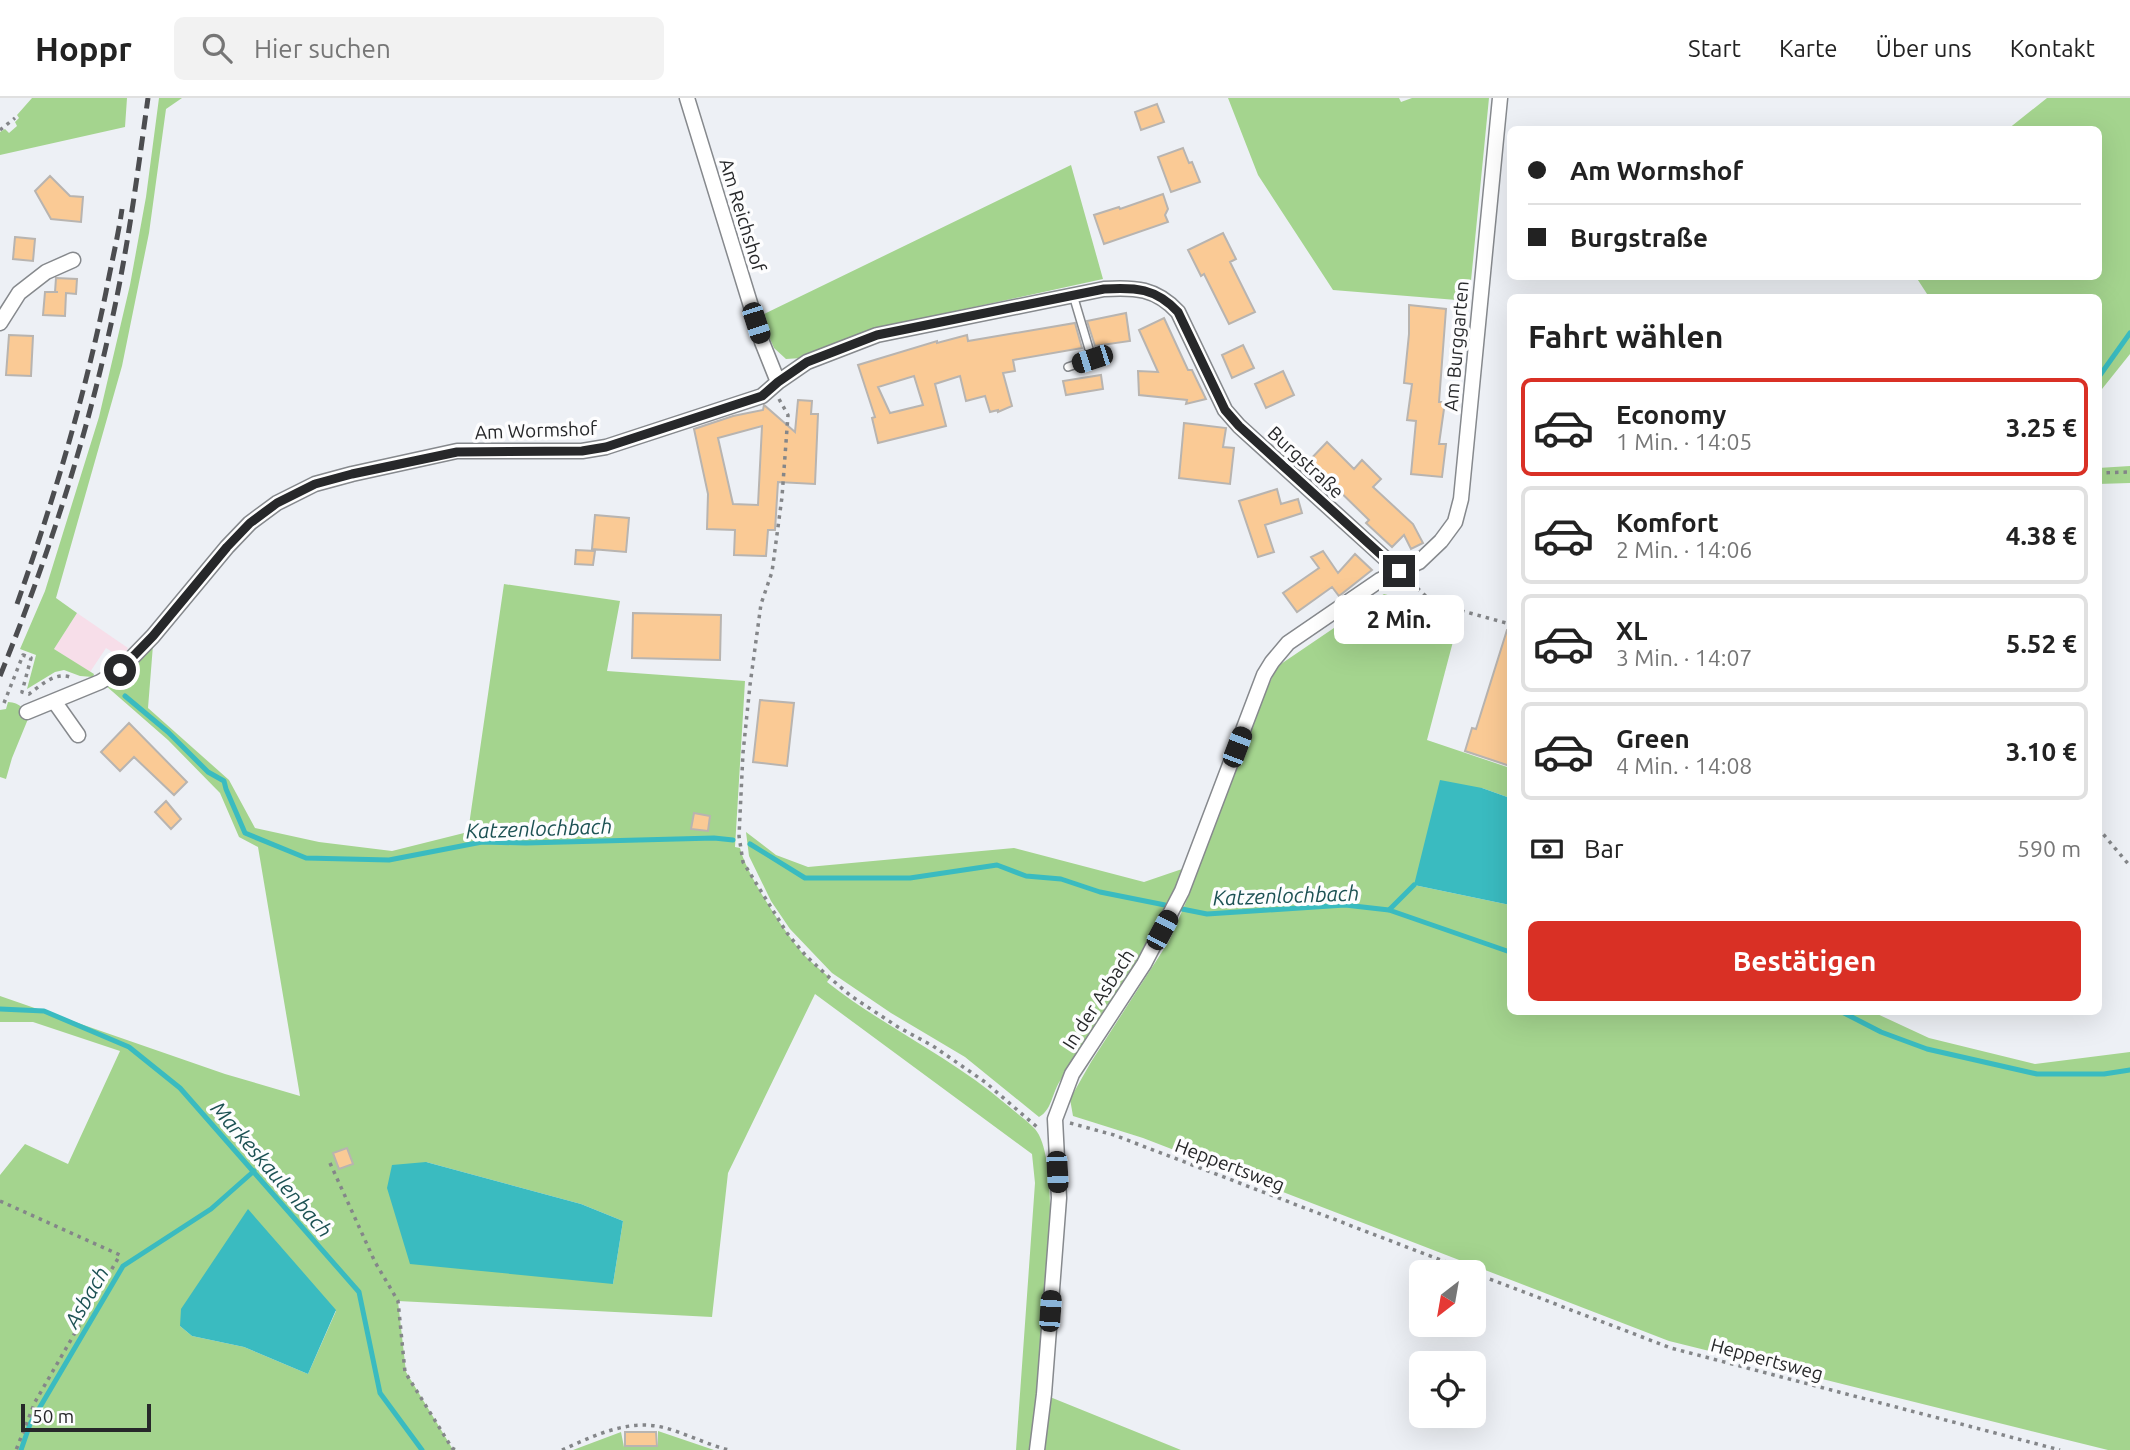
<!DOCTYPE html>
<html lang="de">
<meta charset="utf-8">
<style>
body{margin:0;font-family:Ubuntu,sans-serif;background:#f2f2f2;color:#222;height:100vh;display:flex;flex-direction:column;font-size:26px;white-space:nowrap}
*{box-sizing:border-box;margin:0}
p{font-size:23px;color:#767676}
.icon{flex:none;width:38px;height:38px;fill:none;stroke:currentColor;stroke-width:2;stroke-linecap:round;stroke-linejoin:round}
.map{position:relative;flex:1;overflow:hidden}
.drawer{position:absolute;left:1507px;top:196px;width:595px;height:721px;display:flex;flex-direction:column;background:#fff;border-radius:10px;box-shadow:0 7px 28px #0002}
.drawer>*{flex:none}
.top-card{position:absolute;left:1507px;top:28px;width:595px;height:154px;border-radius:10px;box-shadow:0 7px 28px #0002;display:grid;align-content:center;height:154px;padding:0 21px;background:#fff}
.needle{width:46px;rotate:211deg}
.fabs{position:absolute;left:1409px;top:1162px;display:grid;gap:14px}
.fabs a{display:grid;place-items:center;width:77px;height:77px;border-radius:10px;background:#fff;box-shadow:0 7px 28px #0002;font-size:35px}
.scale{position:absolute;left:21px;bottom:18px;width:130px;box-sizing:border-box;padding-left:7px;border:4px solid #27282a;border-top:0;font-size:19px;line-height:24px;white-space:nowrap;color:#27282a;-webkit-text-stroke:5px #fdfdfe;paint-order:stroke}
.end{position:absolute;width:32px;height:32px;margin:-16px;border:9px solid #27282a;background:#fff;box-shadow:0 0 0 4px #fff}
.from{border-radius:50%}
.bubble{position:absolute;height:49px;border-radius:10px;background:#fff;box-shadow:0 7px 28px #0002;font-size:23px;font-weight:700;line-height:49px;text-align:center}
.car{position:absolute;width:21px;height:42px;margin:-21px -10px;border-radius:9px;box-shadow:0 0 5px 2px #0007;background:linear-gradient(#222 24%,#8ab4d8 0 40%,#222 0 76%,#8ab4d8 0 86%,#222 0)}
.top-card b{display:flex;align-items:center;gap:24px;height:66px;font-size:26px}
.top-card b+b{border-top:2px solid #e0e0e0}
.top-card i{width:18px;height:18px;background:#222}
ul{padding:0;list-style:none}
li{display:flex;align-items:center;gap:21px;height:98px;margin:0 14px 10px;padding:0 7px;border:4px solid #e0e0e0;border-radius:10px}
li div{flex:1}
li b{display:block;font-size:26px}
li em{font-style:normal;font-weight:700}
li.active{border-color:#d93025}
li>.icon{width:63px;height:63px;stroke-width:1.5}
h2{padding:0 21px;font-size:32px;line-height:84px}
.pay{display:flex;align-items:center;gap:18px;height:77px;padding:0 21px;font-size:26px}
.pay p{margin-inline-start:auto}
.cta{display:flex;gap:14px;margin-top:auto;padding:14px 21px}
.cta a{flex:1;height:80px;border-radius:10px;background:#d93025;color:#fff;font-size:28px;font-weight:700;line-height:80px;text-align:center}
header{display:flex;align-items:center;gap:42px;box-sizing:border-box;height:98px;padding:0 35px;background:#fff;border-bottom:2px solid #e0e0e0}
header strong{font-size:33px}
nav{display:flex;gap:38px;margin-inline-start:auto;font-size:24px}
.search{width:490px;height:63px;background:#f2f2f2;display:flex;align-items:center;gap:18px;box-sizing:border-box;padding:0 24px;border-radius:10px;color:#767676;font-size:26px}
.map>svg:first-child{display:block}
.industrial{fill:#f7dee9}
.green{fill:#a4d48e;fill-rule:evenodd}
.water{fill:#3abbc0}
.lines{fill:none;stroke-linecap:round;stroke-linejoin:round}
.stream{stroke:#3abbc0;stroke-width:5}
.building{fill:#faca95;stroke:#b8b4b0;stroke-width:2;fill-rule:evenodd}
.lane-casing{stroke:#86898d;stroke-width:10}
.street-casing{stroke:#86898d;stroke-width:17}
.path{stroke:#848689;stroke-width:3.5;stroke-dasharray:3.5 5;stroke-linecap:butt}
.lane{stroke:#fff;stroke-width:7}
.street{stroke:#fff;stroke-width:14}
.rail{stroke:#4c4d50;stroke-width:5;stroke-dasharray:14 7;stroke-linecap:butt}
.route{stroke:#27282a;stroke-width:9}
.labels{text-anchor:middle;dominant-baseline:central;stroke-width:7;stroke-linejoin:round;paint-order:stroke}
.street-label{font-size:19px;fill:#27282a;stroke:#fdfdfe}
.water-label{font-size:21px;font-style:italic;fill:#1d5254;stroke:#fdfdfe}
</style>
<header>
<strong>Hoppr</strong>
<div class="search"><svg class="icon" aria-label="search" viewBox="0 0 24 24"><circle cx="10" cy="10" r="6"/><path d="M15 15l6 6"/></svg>Hier suchen</div>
<nav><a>Start</a><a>Karte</a><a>Über uns</a><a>Kontakt</a></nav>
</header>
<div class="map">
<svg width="2130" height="1352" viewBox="0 0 2130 1352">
<rect width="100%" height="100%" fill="#edf0f5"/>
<path class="industrial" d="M 77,515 L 128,550 L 122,560 L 106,550 L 90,574 L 54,551 Z"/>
<path class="green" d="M 32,0 L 127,0 L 125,29 L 0,57 L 0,34 L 5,31 L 9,35 L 17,28 L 15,24 L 19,20 L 17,17 Z
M 159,0 L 182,0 L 166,11 L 149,135 L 122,268 L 56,500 L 77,515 L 54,551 L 94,576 L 93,579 L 80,578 L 64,572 L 55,574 L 27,591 L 36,557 L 20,551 L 45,493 L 99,319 L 130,187 L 146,99 Z
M 1228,0 L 1399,0 L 1401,4 L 1412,0 L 1489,0 L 1469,203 L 1333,192 L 1258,77 Z
M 2047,0 L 2130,0 L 2130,256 L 2098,296 L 2098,200 L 1929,199 L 1916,179 L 2098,178 L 2098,32 L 2008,31 Z
M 1071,67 L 1103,181 L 882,229 L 802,260 L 786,261 L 774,250 L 760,218 Z
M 2130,368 L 2130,385 L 2098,386 L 2098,370 Z
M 504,486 L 620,503 L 607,573 L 745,583 L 735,749 L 740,750 C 746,776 786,837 805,858 C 813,866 822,873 830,880 L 827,884 C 884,929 951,959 1007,1007 C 1016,1015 1027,1022 1035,1031 C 1068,1068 1038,1296 1032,1352 L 1016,1352 L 1035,1085 L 1032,1056 L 815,896 L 728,1075 L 712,1219 L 398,1203 L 406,1274 L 452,1350 L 456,1352 L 0,1352 L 0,1077 L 25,1046 L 68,1066 L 120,953 L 33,924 L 0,924 L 0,898 L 225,976 L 300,998 L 258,749 L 239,739 L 220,695 L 168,642 L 105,587 L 153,547 L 148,610 L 229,682 L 255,730 L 319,744 L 392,753 L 468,734 ZM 426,1064 L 581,1106 L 623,1123 L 613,1186 ZM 336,1213 L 308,1276 L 244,1249 L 192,1238 L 180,1228 Z
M 1384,496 L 1460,517 L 1427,642 L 1510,670 L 1510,700 L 1482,690 L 1414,787 L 1510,807 L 1510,914 L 1873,914 L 1929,940 L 2035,966 L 2130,954 L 2130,1352 L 2108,1352 L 1669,1243 L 1143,1040 L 1073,1018 L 1070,1001 L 1091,964 L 1169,843 L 1189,797 L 1255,614 L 1278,568 Z
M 8,604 C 21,605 23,610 28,621 L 12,660 L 6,681 L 0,679 L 0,612 L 6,611 Z
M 746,734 L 776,757 L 808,769 L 1014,750 L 1144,784 L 1185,770 C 1160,845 1103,917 1060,983 C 1052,995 1052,1012 1039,1019 L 965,959 L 891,915 L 832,875 L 790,831 L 771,803 L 749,758 Z
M 1050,1299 L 1181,1352 L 1043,1352 Z
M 658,1333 L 714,1352 L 573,1352 L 621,1334 L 624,1349 L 658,1349 Z"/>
<path class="water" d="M 1440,682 L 1482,690 L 1510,700 L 1510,807 L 1414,787 Z
M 426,1064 L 581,1106 L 623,1123 L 613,1186 L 410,1166 L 387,1090 L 392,1067 Z
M 248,1111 L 336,1212 L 308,1276 L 244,1249 L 192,1238 L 180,1228 L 181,1211 Z"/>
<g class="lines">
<path class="stream" d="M 2098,280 L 2130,235
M 125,598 L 168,634 L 208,674 L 224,683 L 226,691 L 245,735 L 306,760 L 389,762 L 482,744 L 526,745 L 714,740 L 733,742
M 750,746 L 805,780 L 910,780 L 997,767 L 1026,778 L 1061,781 L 1100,794 L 1165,807
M 1182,811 L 1207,816 L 1345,807 L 1389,812 L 1510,854
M 1389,812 L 1414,787
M 0,911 L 44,913 L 129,949 L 180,990 L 359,1194 L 380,1295 L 422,1352
M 1842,914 L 1881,934 L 1927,951 L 2037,976 L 2104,976 L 2130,972
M 21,1352 L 30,1326 L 123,1168 L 211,1111 L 254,1073"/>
</g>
<path class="building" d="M 1157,6 L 1164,24 L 1141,32 L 1135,14 Z
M 1183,50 L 1189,65 L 1192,64 L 1200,84 L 1171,94 L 1158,59 Z
M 50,78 L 70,98 L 83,99 L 81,124 L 51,121 L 35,93 Z
M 1163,96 L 1168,111 L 1165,117 L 1168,124 L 1104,146 L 1094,117 L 1119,109 L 1120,111 Z
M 1223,135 L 1236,161 L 1230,164 L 1255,214 L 1229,226 L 1204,176 L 1201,178 L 1188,152 Z
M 15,139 L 35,141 L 33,163 L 13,161 Z
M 56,180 L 77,181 L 76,196 L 66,195 L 65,218 L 43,217 L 45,194 L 58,194 L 55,194 Z
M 1409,207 L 1446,211 L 1439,304 L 1445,304 L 1439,346 L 1446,346 L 1442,379 L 1411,376 L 1416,323 L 1407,322 L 1412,286 L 1404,285 L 1409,236 Z
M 1126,215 L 1130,243 L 1095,248 L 1087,223 Z
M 1164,220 L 1188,272 L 1192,272 L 1206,301 L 1186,306 L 1187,302 L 1139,297 L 1138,273 L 1158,274 L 1139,232 Z
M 1075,225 L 1082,250 L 1013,262 L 1015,273 L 1003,275 L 1012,308 L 998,314 L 998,312 L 990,314 L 985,298 L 966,303 L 960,278 L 935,286 L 946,328 L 878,345 L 872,320 L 875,319 L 858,267 L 937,243 L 937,245 L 967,237 L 968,243 ZM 914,278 L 923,307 L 890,315 L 878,289 Z
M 9,237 L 33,238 L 31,278 L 6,277 Z
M 1243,247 L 1254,270 L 1232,280 L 1222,257 Z
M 1283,273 L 1294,297 L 1266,310 L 1255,286 Z
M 1101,277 L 1103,291 L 1066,297 L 1063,283 Z
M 798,302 L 812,303 L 811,316 L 818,316 L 815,386 L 778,384 L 775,432 L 768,432 L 766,458 L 734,457 L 735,432 L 707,431 L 708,396 L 694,331 L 733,318 L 763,312 L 764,307 L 795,334 ZM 762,328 L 758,407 L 733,406 L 718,340 Z
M 1184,325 L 1226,330 L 1223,349 L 1234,350 L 1230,386 L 1179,380 Z
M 1327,344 L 1354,371 L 1362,362 L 1381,381 L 1373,389 L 1413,426 L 1423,445 L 1411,451 L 1404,437 L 1392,449 L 1366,425 L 1369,422 L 1326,380 L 1323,383 L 1306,366 Z
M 1277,391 L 1281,406 L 1298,401 L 1302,415 L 1265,427 L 1274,454 L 1258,459 L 1239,403 Z
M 595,417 L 629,420 L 626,454 L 592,451 Z
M 576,452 L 595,453 L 593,467 L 575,466 Z
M 1323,453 L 1338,475 L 1355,456 L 1372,472 L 1339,498 L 1332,489 L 1297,514 L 1283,495 L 1319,470 L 1311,459 Z
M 633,515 L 721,517 L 720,562 L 632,560 Z
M 1507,532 L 1510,532 L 1510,668 L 1465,653 L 1472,630 L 1476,631 Z
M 760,602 L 794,605 L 787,668 L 753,664 Z
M 129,625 L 187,684 L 174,697 L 134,659 L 120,673 L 101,654 Z
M 166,703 L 181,721 L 171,731 L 155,714 Z
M 694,715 L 710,718 L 708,733 L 691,731 Z
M 347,1050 L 353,1066 L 339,1071 L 333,1055 Z
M 625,1334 L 656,1334 L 657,1348 L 625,1348 Z"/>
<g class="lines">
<g class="lane-casing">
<path id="lane" d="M 1068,269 L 1092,261 L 1073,197"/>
</g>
<g class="street-casing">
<path id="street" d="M 687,0 L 762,244 L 778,284
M 0,225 L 19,195 L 46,174 L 73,162
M 54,603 L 78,637
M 27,614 L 100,584 L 120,572 L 153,538 L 227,449 L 250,425 L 277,405 L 315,386 L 352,376 L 457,353 L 582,353 L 606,349 L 762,298 L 778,284 L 807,264 L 877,237 L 1104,191 C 1135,189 1156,190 1178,214 L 1225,312 L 1239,328 L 1399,473
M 1037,1352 L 1044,1296 L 1059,1100 L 1055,1021 L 1072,976 L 1144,866 L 1182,793 L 1264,577 L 1272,564 L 1288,545 L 1380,482 L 1419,464 L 1441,443 L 1455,424 L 1461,401 L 1500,0"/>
</g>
<path class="path" d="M 0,32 L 15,20
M 779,301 L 788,317 L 782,399 L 772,474 L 761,506 L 750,587 L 743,655 L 739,738 L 743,764 L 787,835 L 806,858 L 830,880 L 851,898 L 898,929 L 933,948 L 985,984 L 1037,1029 L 1040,1028
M 2098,375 L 2130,374
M 1411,484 L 1433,505 L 1510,526
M 4,605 L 23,557 L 31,560 L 22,594 L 29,596 C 41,587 55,574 70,579
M 2098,730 L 2130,768
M 1070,1025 L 1114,1037 L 1472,1174
M 330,1065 L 375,1164 L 398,1203 L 405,1274 L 452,1350 L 456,1352
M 0,1103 L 120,1157 L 35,1304 L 16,1352
M 1474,1175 L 1671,1250 L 2060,1352
M 562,1352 C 591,1339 623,1323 656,1328 C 680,1332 704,1346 729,1352"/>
<use href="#lane" class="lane"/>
<use href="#street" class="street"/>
<path class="rail" d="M 17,506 C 53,404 84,301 106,194 C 111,167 118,139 122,111
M 0,578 C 45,467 83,352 109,235 C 127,158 137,79 148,0"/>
</g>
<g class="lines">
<path class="route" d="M 120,572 L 153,538 L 227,449 L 250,425 L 277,405 L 315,386 L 352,376 L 457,354 L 582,353 L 606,349 L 762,298 L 778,284 L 807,264 L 877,237 L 1104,191 C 1135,189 1156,190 1178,214 L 1225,312 L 1239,328 L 1399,473"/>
</g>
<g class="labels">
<g class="street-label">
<text transform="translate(743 117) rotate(73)">Am Reichshof</text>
<text transform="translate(1456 248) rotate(-85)">Am Burggarten</text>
<text transform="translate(536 332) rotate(-2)">Am Wormshof</text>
<text transform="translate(1306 364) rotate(43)">Burgstraße</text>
<text transform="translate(1098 901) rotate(-57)">In der Asbach</text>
<text transform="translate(1230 1067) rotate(21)">Heppertsweg</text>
<text transform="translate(1767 1261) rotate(15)">Heppertsweg</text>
</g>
<g class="water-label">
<text transform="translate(539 730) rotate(-2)">Katzenlochbach</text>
<text transform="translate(1286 797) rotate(-2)">Katzenlochbach</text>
<text transform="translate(272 1071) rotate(49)">Markeskaulenbach</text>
<text transform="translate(86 1199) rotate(-60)">Asbach</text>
</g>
</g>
</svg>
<div class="fabs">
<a><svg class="needle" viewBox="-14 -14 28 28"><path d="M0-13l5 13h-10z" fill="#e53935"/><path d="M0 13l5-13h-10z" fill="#767676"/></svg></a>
<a><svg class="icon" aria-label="locate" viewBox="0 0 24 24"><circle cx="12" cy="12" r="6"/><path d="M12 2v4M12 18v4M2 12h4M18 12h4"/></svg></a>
</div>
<div class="scale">50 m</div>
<i class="end from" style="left:120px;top:572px"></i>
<i class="end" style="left:1399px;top:473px"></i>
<div class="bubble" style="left:1334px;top:497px;width:130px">2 Min.</div>
<i class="car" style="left:756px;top:225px;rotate:162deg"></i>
<i class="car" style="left:1092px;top:261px;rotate:252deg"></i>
<i class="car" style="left:1237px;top:649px;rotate:21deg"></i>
<i class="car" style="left:1162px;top:832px;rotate:28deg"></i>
<i class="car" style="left:1057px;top:1074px;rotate:177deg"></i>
<i class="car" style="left:1050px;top:1213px;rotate:4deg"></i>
<div class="top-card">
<b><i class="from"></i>Am Wormshof</b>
<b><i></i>Burgstraße</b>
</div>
<section class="drawer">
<h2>Fahrt wählen</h2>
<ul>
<li class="active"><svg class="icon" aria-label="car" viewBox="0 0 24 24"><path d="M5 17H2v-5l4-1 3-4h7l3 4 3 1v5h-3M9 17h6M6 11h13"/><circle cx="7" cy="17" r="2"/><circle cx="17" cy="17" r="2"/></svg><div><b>Economy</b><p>1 Min. · 14:05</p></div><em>3.25 €</em></li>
<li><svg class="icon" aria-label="car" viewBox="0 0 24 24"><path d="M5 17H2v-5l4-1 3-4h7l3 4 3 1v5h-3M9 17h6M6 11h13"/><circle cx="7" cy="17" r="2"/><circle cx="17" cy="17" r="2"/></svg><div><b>Komfort</b><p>2 Min. · 14:06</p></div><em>4.38 €</em></li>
<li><svg class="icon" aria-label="car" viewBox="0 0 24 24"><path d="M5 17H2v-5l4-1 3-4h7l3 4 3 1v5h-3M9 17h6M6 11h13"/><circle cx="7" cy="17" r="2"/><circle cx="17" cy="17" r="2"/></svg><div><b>XL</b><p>3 Min. · 14:07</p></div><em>5.52 €</em></li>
<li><svg class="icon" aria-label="car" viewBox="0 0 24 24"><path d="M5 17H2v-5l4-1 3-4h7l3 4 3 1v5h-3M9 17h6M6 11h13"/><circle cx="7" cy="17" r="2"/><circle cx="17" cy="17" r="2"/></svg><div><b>Green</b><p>4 Min. · 14:08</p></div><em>3.10 €</em></li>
</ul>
<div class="pay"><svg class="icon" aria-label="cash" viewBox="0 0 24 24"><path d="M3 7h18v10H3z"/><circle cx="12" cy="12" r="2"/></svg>Bar<p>590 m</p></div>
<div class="cta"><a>Bestätigen</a></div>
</section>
</div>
